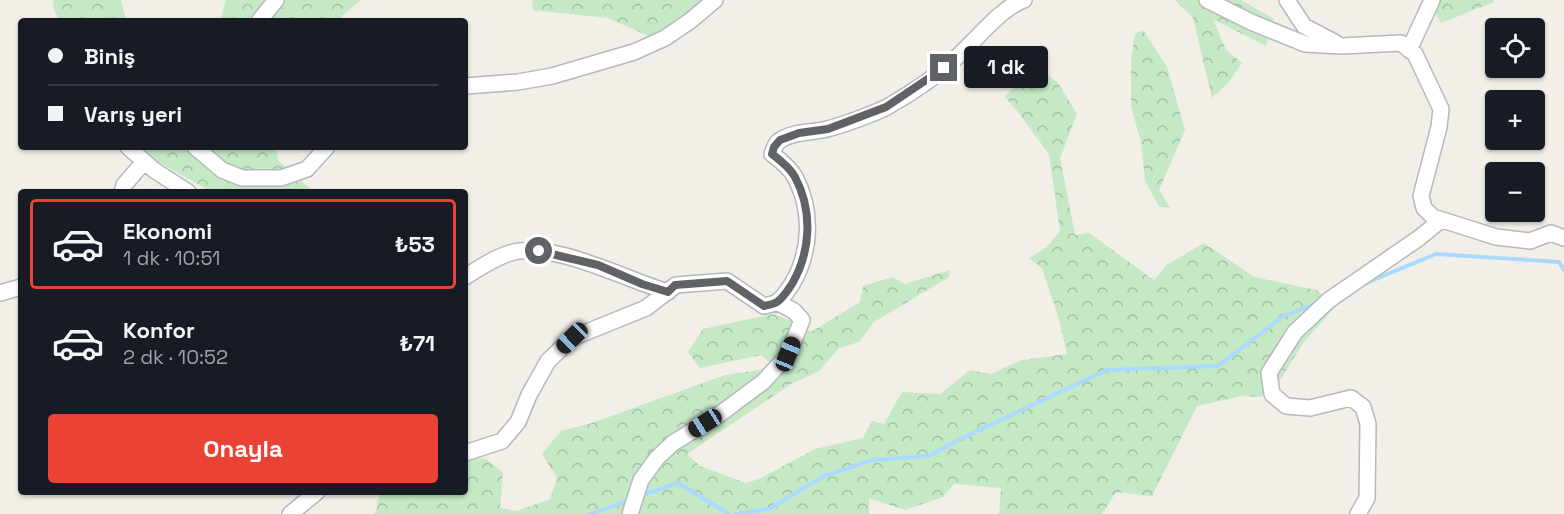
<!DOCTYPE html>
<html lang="tr">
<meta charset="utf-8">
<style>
body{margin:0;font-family:"Space Grotesk",sans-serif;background:#20242c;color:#f1f3f6;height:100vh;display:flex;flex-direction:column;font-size:22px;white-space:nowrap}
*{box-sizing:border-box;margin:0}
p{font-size:20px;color:#9ea1a6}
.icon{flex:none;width:33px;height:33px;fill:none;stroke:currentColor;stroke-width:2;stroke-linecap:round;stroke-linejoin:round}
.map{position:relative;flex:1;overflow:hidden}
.drawer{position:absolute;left:18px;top:189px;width:450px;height:306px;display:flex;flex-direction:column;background:#171b24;border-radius:6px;box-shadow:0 2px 4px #0004}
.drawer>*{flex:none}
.guide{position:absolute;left:18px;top:18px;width:450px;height:132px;border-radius:6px;box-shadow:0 2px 4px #0004;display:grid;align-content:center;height:132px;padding:0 30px;background:#171b24}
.tools{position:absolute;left:1485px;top:18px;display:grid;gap:12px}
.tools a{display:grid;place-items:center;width:60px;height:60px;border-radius:6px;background:#171b24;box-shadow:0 2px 4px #0004;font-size:30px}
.end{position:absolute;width:27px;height:27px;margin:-14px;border:8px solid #5f6368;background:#fff;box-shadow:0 0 0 3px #fff}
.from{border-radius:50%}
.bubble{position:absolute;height:42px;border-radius:6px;background:#171b24;box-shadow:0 2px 4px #0004;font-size:20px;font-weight:800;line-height:42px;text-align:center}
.car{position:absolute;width:18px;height:36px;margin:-18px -9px;border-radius:8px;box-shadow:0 0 4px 2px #0007;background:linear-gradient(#222 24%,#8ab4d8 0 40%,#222 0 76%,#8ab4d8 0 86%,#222 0)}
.guide b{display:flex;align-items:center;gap:21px;height:57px;font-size:22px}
.guide b+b{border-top:2px solid #363941}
.guide i{width:15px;height:15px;background:#f1f3f6}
ul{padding:10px 0 0;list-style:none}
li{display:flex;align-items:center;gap:18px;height:90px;margin:0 12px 9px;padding:0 18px;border:3px solid transparent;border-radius:6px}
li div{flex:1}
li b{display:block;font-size:22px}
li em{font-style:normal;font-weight:800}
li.active{border-color:#ea4335}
li>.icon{width:54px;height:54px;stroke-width:1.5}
.primary-button{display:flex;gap:12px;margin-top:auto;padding:12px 30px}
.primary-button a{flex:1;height:69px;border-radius:6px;background:#ea4335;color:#fff;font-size:24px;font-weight:800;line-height:69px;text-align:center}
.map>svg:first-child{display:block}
.forest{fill:url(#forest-crowns)}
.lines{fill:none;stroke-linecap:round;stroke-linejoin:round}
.stream{stroke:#aadaff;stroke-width:4}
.street-casing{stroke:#b5b8bc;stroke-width:18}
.street{stroke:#fff;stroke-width:15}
.route{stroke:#5f6368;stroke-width:8}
</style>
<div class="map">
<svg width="1564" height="514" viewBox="0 0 1564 514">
<defs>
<pattern id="forest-crowns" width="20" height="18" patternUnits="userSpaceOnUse" patternTransform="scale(1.5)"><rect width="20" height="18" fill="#c5e8c5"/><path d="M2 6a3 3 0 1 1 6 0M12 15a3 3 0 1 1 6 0" fill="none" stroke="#a3c0a4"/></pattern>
</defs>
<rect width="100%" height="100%" fill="#f1efe8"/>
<path class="forest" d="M 54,0 L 121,0 L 126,21 L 59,21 L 53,6 Z
M 226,0 L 361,0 L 342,16 L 339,21 L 220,21 Z
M 532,0 L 704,0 L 653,38 L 608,18 L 533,10 Z
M 1175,0 L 1241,0 L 1274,19 L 1266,46 L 1213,19 L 1226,50 L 1242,63 L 1228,83 L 1212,98 L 1193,18 Z
M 1429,0 L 1493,0 L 1494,2 L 1441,23 Z
M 1143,30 L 1167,67 L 1185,130 L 1159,190 L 1170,208 L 1159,206 L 1145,181 L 1141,142 L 1131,106 L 1131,60 L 1135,34 Z
M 1033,64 L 1058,83 L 1077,114 L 1060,158 L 1075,235 L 1089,233 L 1154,280 L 1167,265 L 1204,243 L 1254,277 L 1316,290 L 1337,305 L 1303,343 L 1281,379 L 1261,397 L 1242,396 L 1197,406 L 1152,496 L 1116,492 L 1102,514 L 999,514 L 1001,488 L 954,484 L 943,497 L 905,510 L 869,498 L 869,514 L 375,514 L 380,492 L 465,492 L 465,458 L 486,459 L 503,473 L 500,508 L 517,511 L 550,499 L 557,478 L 542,454 L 561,431 L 592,423 L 725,375 L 760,370 L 770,363 L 761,355 L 700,368 L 688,352 L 703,329 L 773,314 L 790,320 L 811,332 L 860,302 L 863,286 L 892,277 L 905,284 L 950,270 L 949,277 L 874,322 L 859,342 L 839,348 L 819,371 L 791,384 L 687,454 L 700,466 L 746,483 L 759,479 L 815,449 L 863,438 L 872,421 L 884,424 L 902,392 L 940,394 L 970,370 L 991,374 L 1022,360 L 1067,354 L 1059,319 L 1042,268 L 1029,258 L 1047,247 L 1060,231 L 1049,154 L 1018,112 L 1005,97 Z
M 142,147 L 276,147 L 278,160 L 314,192 L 286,192 L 278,189 L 277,192 L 212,192 L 159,162 Z"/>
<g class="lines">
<path class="stream" d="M 1366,283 L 1436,254 L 1559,262 L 1564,270
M 642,495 L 678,483 L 729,514
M 591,514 L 629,500
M 736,514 L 769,509 L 824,476 L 872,460 L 929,456 L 958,440 L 1107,370 L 1218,366 L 1282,317 L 1317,303"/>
<g class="street-casing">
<path id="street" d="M 1207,0 L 1251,22 L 1305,44 L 1341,46 L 1401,43 L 1415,54 L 1441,109 L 1439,127 L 1421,196 L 1424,208 L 1433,217 L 1496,237 L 1530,241 L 1551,233 L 1564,238
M 1287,0 L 1304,26 L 1336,43
M 259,21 L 276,0
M 1409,50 L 1432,0
M 465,86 L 518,82 L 552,76 L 634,52 L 665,38 L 690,21 L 715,0
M 128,147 L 154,170 L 188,192
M 195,147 L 222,170 L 242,178 L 281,178 L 307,169 L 327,147
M 122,192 L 124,185 L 144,162
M 465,277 C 479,268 494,258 510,253 C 551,240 627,280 668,292
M 0,293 L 21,287
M 465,453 L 502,441 L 518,422 L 529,395 L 548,361 L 572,338 L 646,308 L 676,285 L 727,281 L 764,306 C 768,305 774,304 777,302 C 783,298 788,290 792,284 C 811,252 813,211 795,177 C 790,168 780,160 772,154 C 774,148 776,142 782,139 C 796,131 812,133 827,129 C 843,125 873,114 887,107 C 912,93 938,75 958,56 C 976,40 1003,6 1024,0
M 290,514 L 317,492
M 630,514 L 641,480 L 657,458 L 673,443 L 720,414 L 763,382 L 788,355 L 802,320 L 794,311 L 777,302
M 1358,514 L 1367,498 L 1368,424 L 1363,407 L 1351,398 L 1310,408 L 1286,406 L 1272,394 L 1269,373 L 1295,332 L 1329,300 L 1419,238 L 1441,220"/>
</g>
<use href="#street" class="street"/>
</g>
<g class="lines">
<path class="route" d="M 539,251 L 598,265 L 642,284 L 668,292 L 675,285 L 727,281 L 764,306 C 768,305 774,304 777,302 C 783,298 788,290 792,284 C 811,251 813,211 795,177 C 790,168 780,160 772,154 L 774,147 L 780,140 L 799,133 L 828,129 L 886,107 L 944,68"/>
</g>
</svg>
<div class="tools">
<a><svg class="icon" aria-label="locate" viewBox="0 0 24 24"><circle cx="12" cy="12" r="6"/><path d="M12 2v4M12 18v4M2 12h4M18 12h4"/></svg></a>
<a>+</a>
<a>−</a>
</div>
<i class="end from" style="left:539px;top:251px"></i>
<i class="end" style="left:944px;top:68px"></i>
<div class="bubble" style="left:964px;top:46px;width:84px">1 dk</div>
<i class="car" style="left:572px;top:338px;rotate:226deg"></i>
<i class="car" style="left:788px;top:354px;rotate:22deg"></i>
<i class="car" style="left:705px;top:423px;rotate:238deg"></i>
<div class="guide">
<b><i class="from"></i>Biniş</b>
<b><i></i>Varış yeri</b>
</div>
<section class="drawer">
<ul>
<li class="active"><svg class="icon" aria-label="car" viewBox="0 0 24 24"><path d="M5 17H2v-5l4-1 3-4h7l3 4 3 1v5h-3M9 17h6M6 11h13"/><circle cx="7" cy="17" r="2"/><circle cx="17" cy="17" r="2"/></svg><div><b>Ekonomi</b><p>1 dk · 10:51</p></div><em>₺53</em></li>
<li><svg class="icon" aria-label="car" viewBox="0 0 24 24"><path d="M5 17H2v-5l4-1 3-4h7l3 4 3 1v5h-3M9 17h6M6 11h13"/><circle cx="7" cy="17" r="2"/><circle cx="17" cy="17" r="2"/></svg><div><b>Konfor</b><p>2 dk · 10:52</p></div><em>₺71</em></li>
</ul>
<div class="primary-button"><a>Onayla</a></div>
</section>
</div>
